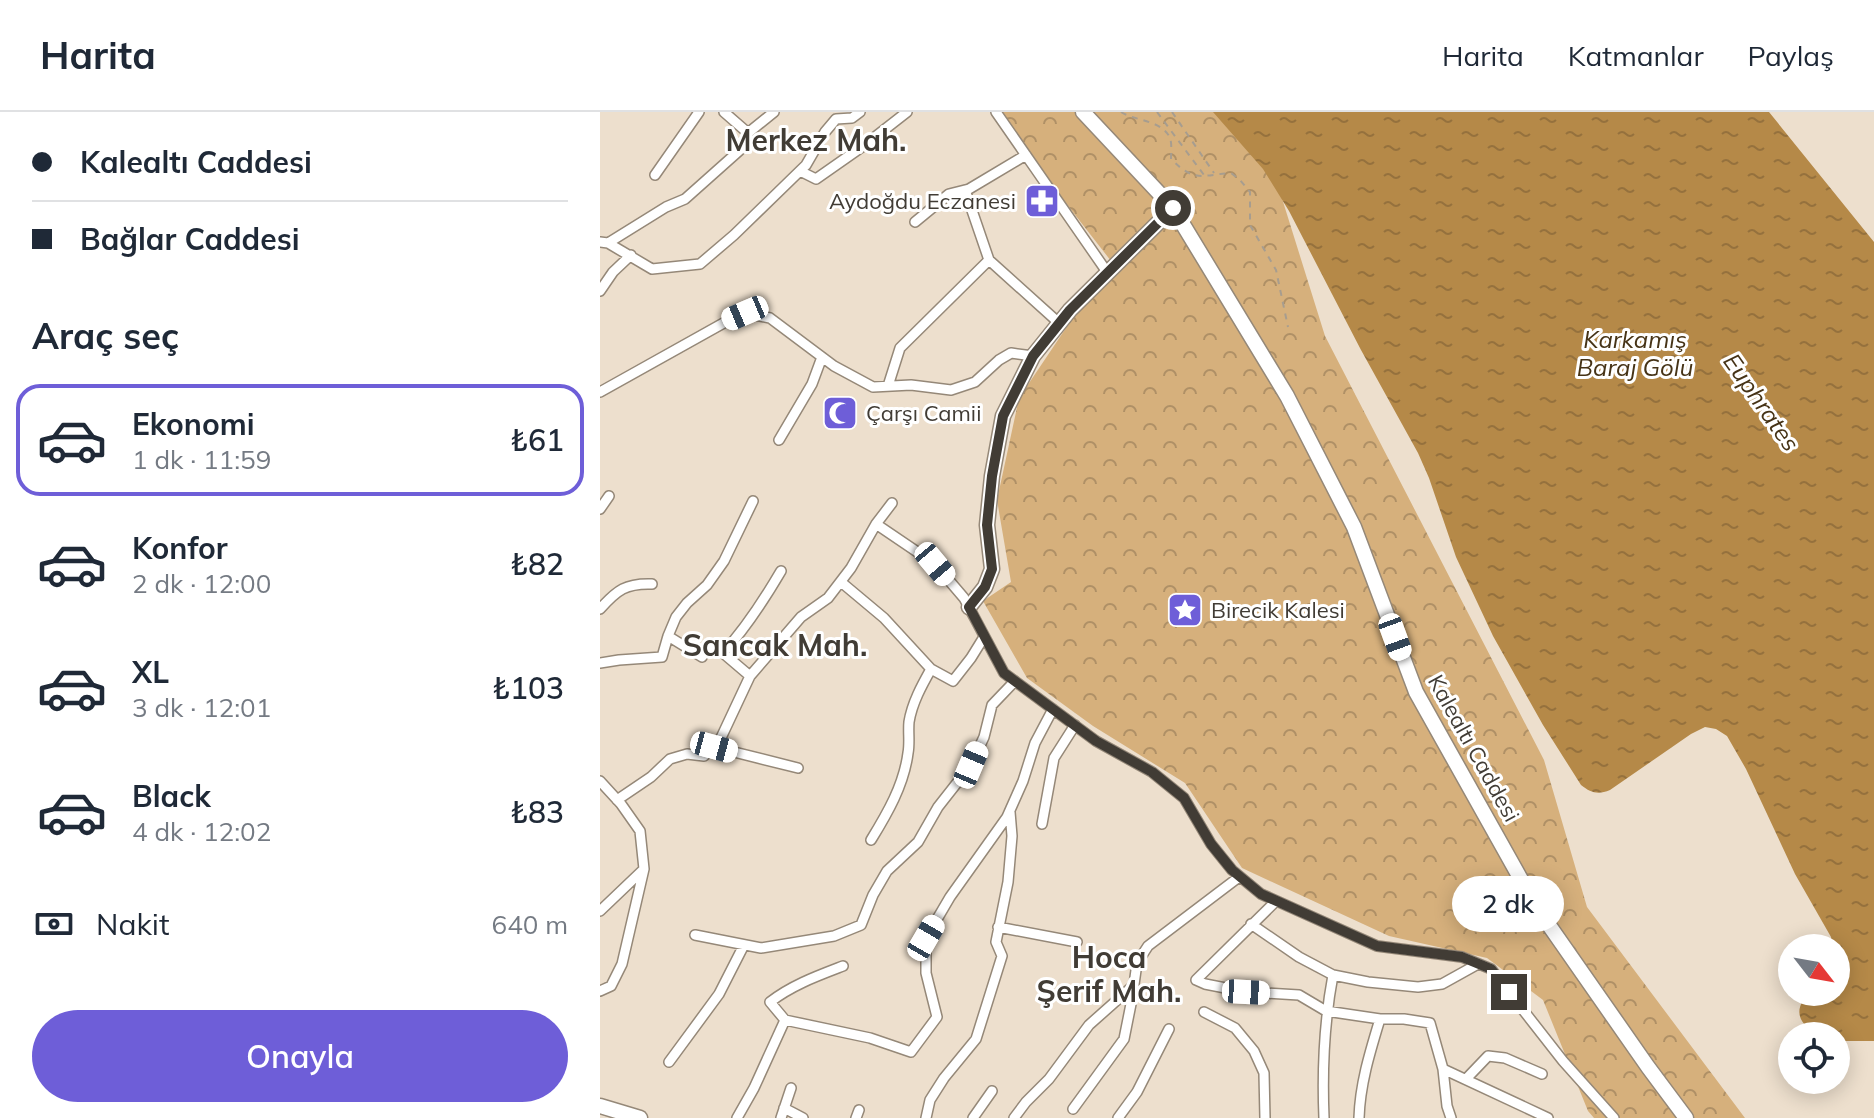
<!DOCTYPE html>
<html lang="tr">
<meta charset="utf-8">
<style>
body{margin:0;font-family:Mulish,sans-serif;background:#f6f6f7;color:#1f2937;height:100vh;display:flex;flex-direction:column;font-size:30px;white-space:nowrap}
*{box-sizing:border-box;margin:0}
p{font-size:26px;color:#747a83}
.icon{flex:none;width:44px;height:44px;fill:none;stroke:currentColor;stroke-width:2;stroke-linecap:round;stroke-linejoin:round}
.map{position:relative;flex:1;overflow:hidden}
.panel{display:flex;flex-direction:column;background:#fff;width:600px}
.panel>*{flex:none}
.hud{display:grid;align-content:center;height:176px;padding:0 32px;background:#fff}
.needle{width:52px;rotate:121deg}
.tools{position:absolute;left:1178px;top:822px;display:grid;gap:16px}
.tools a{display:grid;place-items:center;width:72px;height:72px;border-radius:50%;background:#fff;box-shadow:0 4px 20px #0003;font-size:40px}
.end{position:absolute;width:36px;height:36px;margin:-18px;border:10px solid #413c35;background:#fff;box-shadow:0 0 0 4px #fff}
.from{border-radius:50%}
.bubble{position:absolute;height:56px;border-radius:28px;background:#fff;box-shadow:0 4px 20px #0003;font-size:26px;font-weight:600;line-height:56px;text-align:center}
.car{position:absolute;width:24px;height:48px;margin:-24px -12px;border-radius:10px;box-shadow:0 0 6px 2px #0007;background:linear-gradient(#fff 24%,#345 0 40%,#fff 0 76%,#345 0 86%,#fff 0)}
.hud b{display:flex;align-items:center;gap:28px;height:76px;font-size:30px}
.hud b+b{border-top:2px solid #e0e1e3}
.hud i{width:20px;height:20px;background:#1f2937}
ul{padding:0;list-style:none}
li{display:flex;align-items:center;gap:24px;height:112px;margin:0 16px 12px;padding:0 16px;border:4px solid transparent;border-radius:24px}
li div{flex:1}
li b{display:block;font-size:30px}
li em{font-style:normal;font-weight:600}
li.selected{border-color:#6e5ed8}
li>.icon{width:72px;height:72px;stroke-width:1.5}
h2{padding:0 32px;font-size:36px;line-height:96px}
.pay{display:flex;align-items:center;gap:20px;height:88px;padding:0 32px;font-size:30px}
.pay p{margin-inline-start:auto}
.primary-button{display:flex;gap:16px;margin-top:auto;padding:16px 32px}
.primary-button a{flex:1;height:92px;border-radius:48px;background:#6e5ed8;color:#fff;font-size:32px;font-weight:600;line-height:92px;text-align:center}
header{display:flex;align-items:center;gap:48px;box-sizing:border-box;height:112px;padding:0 40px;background:#fff;border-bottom:2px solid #e0e1e3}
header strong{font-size:38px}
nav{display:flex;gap:44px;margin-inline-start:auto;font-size:28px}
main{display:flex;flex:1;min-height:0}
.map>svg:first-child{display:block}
.park{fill:url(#park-crowns)}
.water{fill:url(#water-ripples)}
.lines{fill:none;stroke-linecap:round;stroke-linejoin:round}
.street-casing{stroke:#958878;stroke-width:12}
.secondary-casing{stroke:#958878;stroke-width:17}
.path{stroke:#a79d8f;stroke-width:2;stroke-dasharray:6 6;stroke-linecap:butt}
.street{stroke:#fff;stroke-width:9}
.secondary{stroke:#fff;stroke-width:14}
.route{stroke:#413c35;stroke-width:10}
.labels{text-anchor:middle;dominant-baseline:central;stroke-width:6;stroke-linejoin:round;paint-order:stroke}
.poi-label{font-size:22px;fill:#413c35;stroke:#fff;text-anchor:start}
.street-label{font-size:22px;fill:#413c35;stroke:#fff}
.water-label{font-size:24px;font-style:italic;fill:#463316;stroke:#fff}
.district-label{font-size:30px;font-weight:bold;fill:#413c35;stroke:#fff}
</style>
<header>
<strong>Harita</strong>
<nav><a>Harita</a><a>Katmanlar</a><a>Paylaş</a></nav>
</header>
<main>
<section class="panel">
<div class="hud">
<b><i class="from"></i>Kalealtı Caddesi</b>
<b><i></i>Bağlar Caddesi</b>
</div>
<h2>Araç seç</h2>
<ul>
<li class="selected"><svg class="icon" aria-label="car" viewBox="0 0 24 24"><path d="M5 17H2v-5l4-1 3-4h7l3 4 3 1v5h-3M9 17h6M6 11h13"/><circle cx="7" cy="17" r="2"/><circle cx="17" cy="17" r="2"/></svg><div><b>Ekonomi</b><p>1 dk · 11:59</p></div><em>₺61</em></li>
<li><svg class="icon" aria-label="car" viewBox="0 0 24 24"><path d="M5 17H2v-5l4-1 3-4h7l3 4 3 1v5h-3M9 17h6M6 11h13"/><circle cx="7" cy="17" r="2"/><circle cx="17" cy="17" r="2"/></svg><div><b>Konfor</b><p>2 dk · 12:00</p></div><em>₺82</em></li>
<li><svg class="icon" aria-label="car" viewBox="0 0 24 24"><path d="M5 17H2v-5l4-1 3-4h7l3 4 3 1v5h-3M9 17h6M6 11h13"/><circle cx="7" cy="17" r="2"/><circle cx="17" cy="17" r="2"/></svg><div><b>XL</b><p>3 dk · 12:01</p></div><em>₺103</em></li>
<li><svg class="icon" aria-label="car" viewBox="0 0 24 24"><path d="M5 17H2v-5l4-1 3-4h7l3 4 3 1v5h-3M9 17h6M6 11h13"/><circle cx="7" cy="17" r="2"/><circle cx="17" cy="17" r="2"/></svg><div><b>Black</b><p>4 dk · 12:02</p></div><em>₺83</em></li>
</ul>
<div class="pay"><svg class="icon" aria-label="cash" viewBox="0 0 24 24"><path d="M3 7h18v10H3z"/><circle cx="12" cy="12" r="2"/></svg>Nakit<p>640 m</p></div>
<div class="primary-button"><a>Onayla</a></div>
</section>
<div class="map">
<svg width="1274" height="1006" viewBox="0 0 1274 1006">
<defs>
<pattern id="park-crowns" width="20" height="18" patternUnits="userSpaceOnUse" patternTransform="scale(2)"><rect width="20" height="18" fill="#d6b07c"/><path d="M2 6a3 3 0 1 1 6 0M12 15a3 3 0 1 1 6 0" fill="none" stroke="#af9066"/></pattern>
<pattern id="water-ripples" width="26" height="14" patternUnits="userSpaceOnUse" patternTransform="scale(2)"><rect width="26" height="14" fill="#b58948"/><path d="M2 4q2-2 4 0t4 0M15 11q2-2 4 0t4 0" fill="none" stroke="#95713d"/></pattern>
</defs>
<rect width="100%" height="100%" fill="#eddfcd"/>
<path class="park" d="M 395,0 L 647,0 L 665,32 L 725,224 L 944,648 L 987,795 L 1145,1006 L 994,1006 L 988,999 L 943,888 L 887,846 L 789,824 L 642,756 L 585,671 L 493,614 L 427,566 L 383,489 L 411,470 L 397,388 L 419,286 L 511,149 Z"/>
<path class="water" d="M 613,0 L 1169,0 L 1274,130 L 1274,929 L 1236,929 L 1236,924 C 1232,924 1227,925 1223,924 C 1216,923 1211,919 1206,914 C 1194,902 1200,890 1210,880 L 1236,880 L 1236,836 L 1233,836 L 1231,825 L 1195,762 L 1146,657 L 1127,624 L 1116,617 L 1105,615 L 1091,622 L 1010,678 C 998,683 991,681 981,673 L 943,613 L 893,524 L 856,445 L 829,366 L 818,341 L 761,238 L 689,99 L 663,57 Z"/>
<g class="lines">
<g class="street-casing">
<path id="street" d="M 124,0 L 148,21
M 396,0 L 507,160
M 200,59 L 216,67 L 266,32 L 307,0
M 55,63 L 99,0
M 365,78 L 389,148 L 459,211
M 315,110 L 349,82 L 369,77 L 426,43
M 0,130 L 8,131 L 52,157 L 100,152 L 134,123 L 206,53 L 225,20 L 236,7 L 252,6 L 260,0
M 8,131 L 66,95 L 85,87 L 140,38 L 148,21 L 174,0
M 0,179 L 13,160 L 31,143
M 288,274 L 300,236 L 389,148
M 0,280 L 129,208 L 145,201 L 170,206 L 234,254 L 273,275 L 311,273 L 351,278 L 375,270 L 399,248 L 411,241 L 433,244
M 179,328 L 212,272 L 222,245
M 0,397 L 9,384
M 276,412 L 335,452 L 364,486 L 404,561 L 496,629 L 552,660 L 584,686 L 611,732 L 632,758 L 661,782 L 777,834 L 862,845 L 891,857 L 963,949 L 1014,1006
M 241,470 L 284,506 L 331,557
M 0,497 C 17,478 26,471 52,472
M 68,524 L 76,505 L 87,491 L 107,473 L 124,449 L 153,389
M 123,541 C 146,516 164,488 181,459
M 0,551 L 19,548 L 62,545 L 68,524 L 102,545 L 108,532 L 123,541 L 150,564
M 114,635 L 198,656
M 0,669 L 21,692 L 40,719 L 44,757 L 22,852 L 11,874 L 0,879
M 17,688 L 51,665 L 70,647 L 87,642 L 104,644 L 120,628 L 150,564 L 201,505 L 228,486 L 251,456 L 276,412 L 292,391
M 442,712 L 454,646 L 475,613
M 271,728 C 287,702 304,673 308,641 C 310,631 308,620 309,610 C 312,591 322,573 331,557 L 353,569 L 371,546 L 384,525
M 676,789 L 596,868 L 605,872 L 646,880 L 699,883 L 726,899 L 780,907 L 804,907 L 830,911 L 843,957 L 847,994 L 851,1006
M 0,799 L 44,757
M 651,812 L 699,845 L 733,863 L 768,870 L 818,875 L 842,872 L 878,852
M 398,815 L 477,830
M 95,823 L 161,836 L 234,824 L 261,813 L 273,783 L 287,759 L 318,730 L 338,695 L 371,653 L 384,625 L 392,593 L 415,569
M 604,900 L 635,916 L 654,939 L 664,961 L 665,1006
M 185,908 L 170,890 C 192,873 217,864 243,854
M 69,950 L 119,882 L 144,833
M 843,957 L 948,1006
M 866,967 L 888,944 L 905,946 L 942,962
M 184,996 L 203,1006
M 473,997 L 524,927 L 532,887 L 537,851 L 548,834 L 639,765
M 137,1006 L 154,976 L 185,908 L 270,926 L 311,940 L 337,905 L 326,861 L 326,826 L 350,785 L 407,705 L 423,669 L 435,631 L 453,597
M 181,1006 L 191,976
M 256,1006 L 259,998
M 326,1006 L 330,988 L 344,966 L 376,927 L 402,844 L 396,830 L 408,770 L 412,724 L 410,700
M 373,1006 L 392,979
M 414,1006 L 426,990 L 449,967 L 489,913 L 534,873
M 518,1006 L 537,980 L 569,917
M 724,1006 C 722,958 724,911 733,863
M 759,1006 C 760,972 770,940 780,907"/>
</g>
<g class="secondary-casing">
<path id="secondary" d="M 483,0 L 573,96 L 687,284 L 754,415 L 816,580 L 937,796 L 1048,955 L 1086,1006
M 369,495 L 385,475 L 392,457 L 387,413 L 392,364 L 403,304 L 433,244 L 470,198 L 573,96
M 0,994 L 40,1006"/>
</g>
<path class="path" d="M 521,0 C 535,9 562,8 570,26 C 572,31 571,40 571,47 C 595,71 601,63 631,61 L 640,68 L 650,80 L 650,113 L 676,158 L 688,215
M 557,0 L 604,63
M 572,0 L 614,61"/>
<use href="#street" class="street"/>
<use href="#secondary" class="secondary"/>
</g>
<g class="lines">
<path class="route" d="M 573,96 L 470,198 L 433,244 L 403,304 L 392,364 L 387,413 L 392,457 L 385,475 L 369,495 L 404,561 L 496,629 L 552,660 L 584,686 L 611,732 L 632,758 L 661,782 L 777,834 L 862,845 L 891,857 L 909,880"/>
</g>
<defs>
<g id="pharmacy-square" transform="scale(1.8)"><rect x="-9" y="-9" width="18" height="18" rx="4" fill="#6e5ed8" stroke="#fff"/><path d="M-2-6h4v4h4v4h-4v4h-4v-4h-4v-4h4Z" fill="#fff"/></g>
<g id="mosque-square" transform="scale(1.8)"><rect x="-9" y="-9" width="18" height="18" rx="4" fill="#6e5ed8" stroke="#fff"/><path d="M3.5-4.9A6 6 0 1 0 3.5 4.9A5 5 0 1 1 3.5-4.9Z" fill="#fff"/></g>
<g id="sight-square" transform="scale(1.8)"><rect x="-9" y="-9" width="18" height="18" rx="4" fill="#6e5ed8" stroke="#fff"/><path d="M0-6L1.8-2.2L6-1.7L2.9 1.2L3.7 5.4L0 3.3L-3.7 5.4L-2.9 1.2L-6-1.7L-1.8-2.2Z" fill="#fff"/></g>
</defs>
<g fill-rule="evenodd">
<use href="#pharmacy-square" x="442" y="89"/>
<use href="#mosque-square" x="240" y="301"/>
<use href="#sight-square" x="585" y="498"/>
</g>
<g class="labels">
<g class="poi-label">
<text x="416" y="89" text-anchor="end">Aydoğdu Eczanesi</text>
<text x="266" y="301">Çarşı Camii</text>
<text x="611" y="498">Birecik Kalesi</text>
</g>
<g class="street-label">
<text transform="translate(874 636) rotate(61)">Kalealtı Caddesi</text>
</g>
<g class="water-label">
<text x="1035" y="227">Karkamış<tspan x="1035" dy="28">Baraj Gölü</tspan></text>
<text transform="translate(1162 290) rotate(55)">Euphrates</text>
</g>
<g class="district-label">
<text x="216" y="28">Merkez Mah.</text>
<text x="175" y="533">Sancak Mah.</text>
<text x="509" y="845">Hoca<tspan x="509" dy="34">Şerif Mah.</tspan></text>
</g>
</g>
</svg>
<div class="tools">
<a><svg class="needle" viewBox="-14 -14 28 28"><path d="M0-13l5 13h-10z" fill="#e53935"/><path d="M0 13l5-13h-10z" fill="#747a83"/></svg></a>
<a><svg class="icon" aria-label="locate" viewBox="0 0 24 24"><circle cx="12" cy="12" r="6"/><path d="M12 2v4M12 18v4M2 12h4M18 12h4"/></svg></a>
</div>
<i class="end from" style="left:573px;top:96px"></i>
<i class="end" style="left:909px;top:880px"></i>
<div class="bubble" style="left:852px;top:764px;width:112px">2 dk</div>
<i class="car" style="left:145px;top:201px;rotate:247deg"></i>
<i class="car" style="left:335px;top:452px;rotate:140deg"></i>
<i class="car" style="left:795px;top:525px;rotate:160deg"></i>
<i class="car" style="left:114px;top:635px;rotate:105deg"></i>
<i class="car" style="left:371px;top:653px;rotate:23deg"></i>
<i class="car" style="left:326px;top:826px;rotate:30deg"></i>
<i class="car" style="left:646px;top:880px;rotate:93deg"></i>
</div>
</main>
